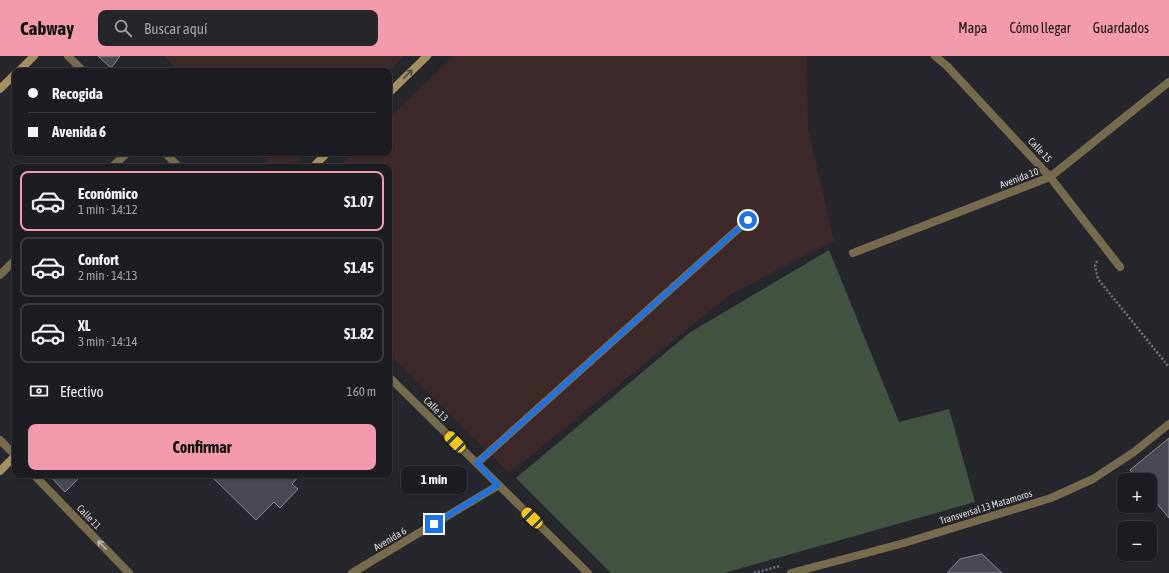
<!DOCTYPE html>
<html lang="es">
<meta charset="utf-8">
<style>
body{margin:0;font-family:"Asap Condensed",sans-serif;background:#25262a;color:#f1f3f6;height:100vh;display:flex;flex-direction:column;font-size:15px;white-space:nowrap}
*{box-sizing:border-box;margin:0}
p{font-size:13px;color:#a0a2a5}
.icon{flex:none;width:22px;height:22px;fill:none;stroke:currentColor;stroke-width:2;stroke-linecap:round;stroke-linejoin:round}
.map{position:relative;flex:1;overflow:hidden}
.sheet{position:absolute;left:12px;top:108px;width:380px;height:314px;display:flex;flex-direction:column;background:#1c1d22;border-radius:8px;box-shadow:0 1px 3px #0004,0 0 0 1px #3a3b40}
.sheet>*{flex:none}
.banner{position:absolute;left:12px;top:12px;width:380px;height:88px;border-radius:8px;box-shadow:0 1px 3px #0004,0 0 0 1px #3a3b40;display:grid;align-content:center;height:88px;padding:0 16px;background:#1c1d22}
.controls{position:absolute;left:1117px;top:417px;display:grid;gap:8px}
.controls a{display:grid;place-items:center;width:40px;height:40px;border-radius:8px;background:#1c1d22;box-shadow:0 1px 3px #0004,0 0 0 1px #3a3b40;font-size:20px}
.end{position:absolute;width:18px;height:18px;margin:-9px;border:5px solid #1a73e8;background:#fff;box-shadow:0 0 0 2px #fff}
.from{border-radius:50%}
.bubble{position:absolute;height:28px;border-radius:8px;background:#1c1d22;box-shadow:0 1px 3px #0004,0 0 0 1px #3a3b40;font-size:13px;font-weight:700;line-height:28px;text-align:center}
.car{position:absolute;width:12px;height:24px;margin:-12px -6px;border-radius:5px;box-shadow:0 0 3px 1px #0007;background:linear-gradient(#f5c518 24%,#345 0 40%,#f5c518 0 76%,#345 0 86%,#f5c518 0)}
.banner b{display:flex;align-items:center;gap:14px;height:38px;font-size:15px}
.banner b+b{border-top:1px solid #3a3b40}
.banner i{width:10px;height:10px;background:#f1f3f6}
ul{padding:7px 0 0;list-style:none}
li{display:flex;align-items:center;gap:12px;height:60px;margin:0 8px 6px;padding:0 8px;border:2px solid #3a3b40;border-radius:8px}
li div{flex:1}
li b{display:block;font-size:15px}
li em{font-style:normal;font-weight:700}
li.on{border-color:#f39aac}
li>.icon{width:36px;height:36px;stroke-width:1.5}
.pay{display:flex;align-items:center;gap:10px;height:44px;padding:0 16px;font-size:15px}
.pay p{margin-inline-start:auto}
.action{display:flex;gap:8px;margin-top:auto;padding:8px 16px}
.action a{flex:1;height:46px;border-radius:8px;background:#f39aac;color:#111;font-size:16px;font-weight:700;line-height:46px;text-align:center}
header{display:flex;align-items:center;gap:24px;box-sizing:border-box;height:56px;padding:0 20px;background:#f39aac;color:#111}
header strong{font-size:19px}
nav{display:flex;gap:22px;margin-inline-start:auto;font-size:14px}
.search{width:280px;height:36px;background:#25262a;display:flex;align-items:center;gap:10px;box-sizing:border-box;padding:0 14px;border-radius:8px;color:#a0a2a5;font-size:15px}
.map>svg:first-child{display:block}
.education{fill:#3d292a}
.green{fill:#425341}
.building{fill:#494a51;stroke:#8b8c93}
.lines{fill:none;stroke-linecap:round;stroke-linejoin:round}
.path{stroke:#727278;stroke-width:2.5;stroke-dasharray:2 2;stroke-linecap:butt}
.lane{stroke:#776b4d;stroke-width:8}
.street{stroke:#776b4d;stroke-width:8}
.secondary{stroke:#a59060;stroke-width:8}
.oneway{stroke:#524c3f}
.oneway2{stroke:#bab6ae}
.route{stroke:#1a73e8;stroke-width:5}
.labels{text-anchor:middle;dominant-baseline:central;stroke-width:4;stroke-linejoin:round;paint-order:stroke}
.street-label{font-size:10px;fill:#dedee2;stroke:#26272d}
</style>
<header>
<strong>Cabway</strong>
<div class="search"><svg class="icon" aria-label="search" viewBox="0 0 24 24"><circle cx="10" cy="10" r="6"/><path d="M15 15l6 6"/></svg>Buscar aquí</div>
<nav><a>Mapa</a><a>Cómo llegar</a><a>Guardados</a></nav>
</header>
<div class="map">
<svg width="1169" height="517" viewBox="0 0 1169 517">
<rect width="100%" height="100%" fill="#26272d"/>
<path class="education" d="M 164,0 L 404,0 L 389,15 L 179,15 Z
M 454,0 L 806,0 L 808,72 L 834,185 L 732,237 L 509,417 L 389,298 L 389,111 L 338,111 L 353,97 L 389,97 L 389,62 Z
M 259,97 L 305,97 L 291,111 L 273,111 Z"/>
<path class="green" d="M 829,194 L 899,366 L 949,353 L 975,446 L 724,517 L 611,517 L 516,422 L 689,277 Z"/>
<path class="building" d="M 98,0 L 120,0 L 111,12 Z
M 1169,382 L 1169,462 L 1150,439 L 1150,424 L 1138,424 L 1130,414 Z
M 49,419 L 82,419 L 65,436 Z
M 210,419 L 300,419 L 292,428 L 298,433 L 280,452 L 274,446 L 256,464 Z
M 982,498 L 1002,517 L 947,517 L 960,503 Z"/>
<g class="lines">
<path class="path" d="M 1097,205 L 1095,210 L 1098,223 L 1169,311
M 754,517 L 780,510"/>
<path class="lane" d="M 477,407 L 748,164"/>
<path class="street" d="M 68,0 L 83,15
M 935,0 L 947,10 L 1050,121 L 1120,211
M 165,97 L 179,111
M 112,111 L 127,97
M 853,197 L 1050,121 L 1169,26
M 0,219 L 15,204
M 389,321 L 588,517
M 0,384 L 15,399
M 34,419 L 129,517
M 352,517 L 499,429
M 791,517 L 904,487 L 1051,442 L 1093,423 L 1134,396 L 1169,368"/>
<path class="secondary" d="M 19,15 L 34,0
M 0,33 L 15,18
M 389,37 L 427,0
M 313,111 L 327,97
M 0,415 L 15,400"/>
</g>
<defs><path id="oneway-shaft" d="M-6 0H5M1.5-3L5.5 0L1.5 3" fill="none" stroke-width="1.6" stroke-linecap="round" stroke-linejoin="round"/></defs>
<use class="oneway" href="#oneway-shaft" transform="translate(408 18) rotate(-44)"/>
<use class="oneway2" href="#oneway-shaft" transform="translate(102 489) rotate(-134)"/>
<g class="lines">
<path class="route" d="M 434,468 L 498,429 L 477,407 L 748,164"/>
</g>
<g class="labels">
<g class="street-label">
<text transform="translate(1040 94) rotate(47)">Calle 15</text>
<text transform="translate(1019 122) rotate(-21)">Avenida 10</text>
<text transform="translate(436 353) rotate(45)">Calle 13</text>
<text transform="translate(986 451) rotate(-17)">Transversal 13 Matamoros</text>
<text transform="translate(89 461) rotate(46)">Calle 11</text>
<text transform="translate(390 483) rotate(-31)">Avenida 6</text>
</g>
</g>
</svg>
<div class="controls">
<a>+</a>
<a>−</a>
</div>
<i class="end from" style="left:748px;top:164px"></i>
<i class="end" style="left:434px;top:468px"></i>
<div class="bubble" style="left:401px;top:410px;width:66px">1 min</div>
<i class="car" style="left:455px;top:386px;rotate:315deg"></i>
<i class="car" style="left:532px;top:462px;rotate:314deg"></i>
<div class="banner">
<b><i class="from"></i>Recogida</b>
<b><i></i>Avenida 6</b>
</div>
<section class="sheet">
<ul>
<li class="on"><svg class="icon" aria-label="car" viewBox="0 0 24 24"><path d="M5 17H2v-5l4-1 3-4h7l3 4 3 1v5h-3M9 17h6M6 11h13"/><circle cx="7" cy="17" r="2"/><circle cx="17" cy="17" r="2"/></svg><div><b>Económico</b><p>1 min · 14:12</p></div><em>$1.07</em></li>
<li><svg class="icon" aria-label="car" viewBox="0 0 24 24"><path d="M5 17H2v-5l4-1 3-4h7l3 4 3 1v5h-3M9 17h6M6 11h13"/><circle cx="7" cy="17" r="2"/><circle cx="17" cy="17" r="2"/></svg><div><b>Confort</b><p>2 min · 14:13</p></div><em>$1.45</em></li>
<li><svg class="icon" aria-label="car" viewBox="0 0 24 24"><path d="M5 17H2v-5l4-1 3-4h7l3 4 3 1v5h-3M9 17h6M6 11h13"/><circle cx="7" cy="17" r="2"/><circle cx="17" cy="17" r="2"/></svg><div><b>XL</b><p>3 min · 14:14</p></div><em>$1.82</em></li>
</ul>
<div class="pay"><svg class="icon" aria-label="cash" viewBox="0 0 24 24"><path d="M3 7h18v10H3z"/><circle cx="12" cy="12" r="2"/></svg>Efectivo<p>160 m</p></div>
<div class="action"><a>Confirmar</a></div>
</section>
</div>
